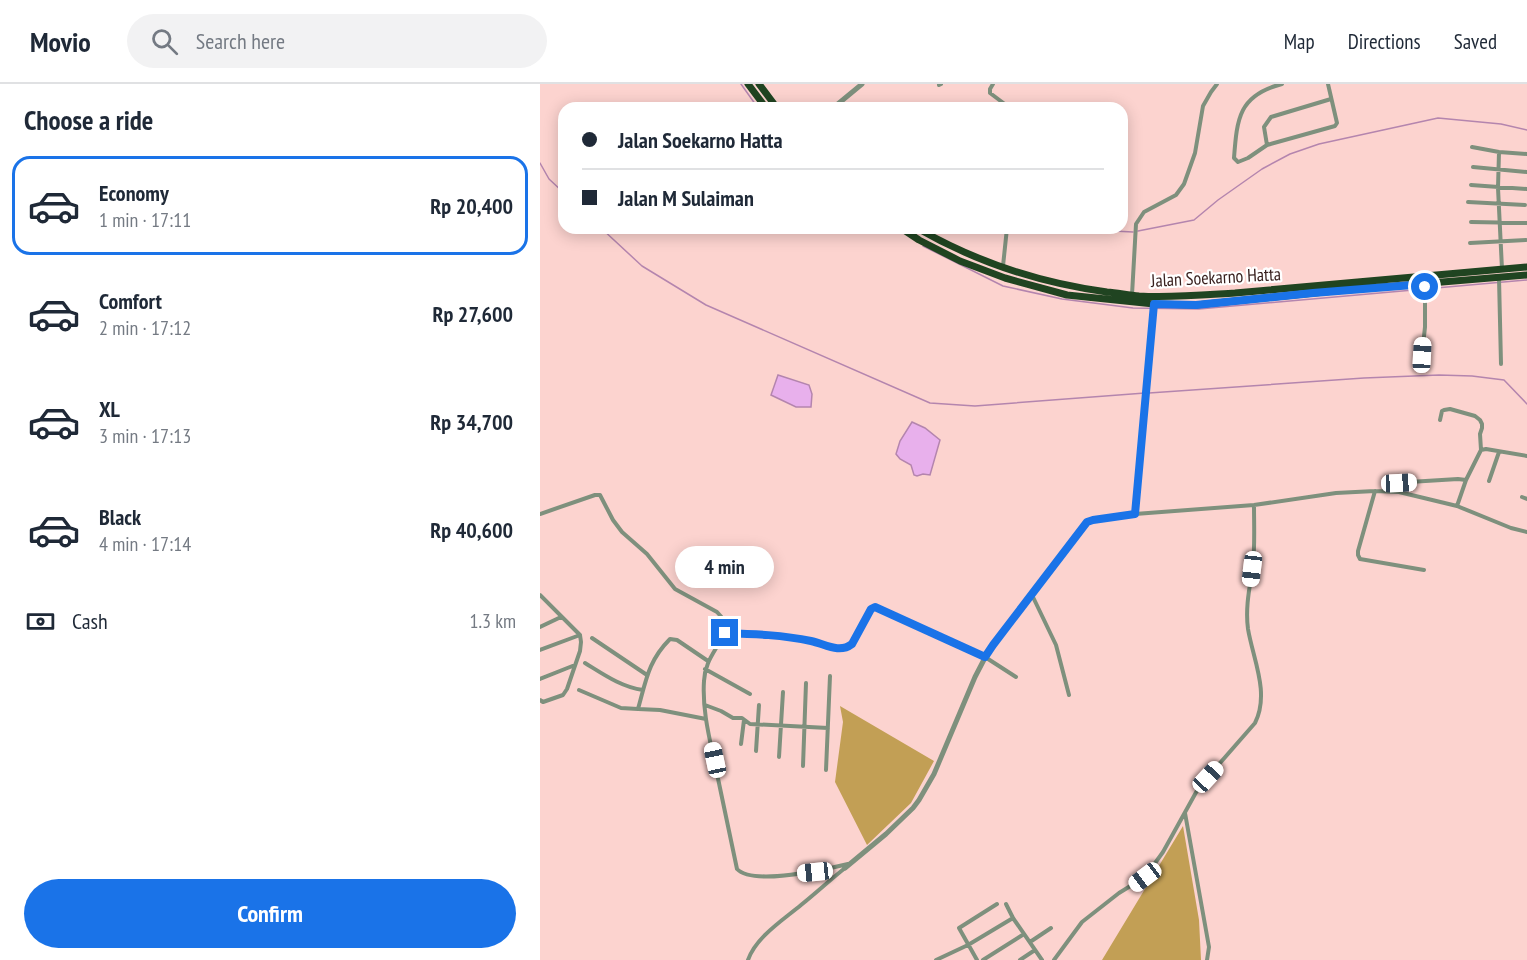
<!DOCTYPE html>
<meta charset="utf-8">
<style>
body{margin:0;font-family:"PT Sans Narrow",sans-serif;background:#f2f2f3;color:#1f2937;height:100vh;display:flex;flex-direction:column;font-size:22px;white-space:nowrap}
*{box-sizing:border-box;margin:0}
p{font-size:20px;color:#747a83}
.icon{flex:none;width:33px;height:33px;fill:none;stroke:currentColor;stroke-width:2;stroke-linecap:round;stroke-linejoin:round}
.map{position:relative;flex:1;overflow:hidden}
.sheet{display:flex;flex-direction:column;background:#fff;width:540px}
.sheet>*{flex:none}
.top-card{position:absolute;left:18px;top:18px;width:570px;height:132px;border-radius:18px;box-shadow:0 3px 15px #0003;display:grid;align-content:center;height:132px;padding:0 24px;background:#fff}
.end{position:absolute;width:27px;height:27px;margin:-14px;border:8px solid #1a73e8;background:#fff;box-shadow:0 0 0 3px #fff}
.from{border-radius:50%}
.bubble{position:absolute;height:42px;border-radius:21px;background:#fff;box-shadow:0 3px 15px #0003;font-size:20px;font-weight:700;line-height:42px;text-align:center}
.car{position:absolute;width:18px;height:36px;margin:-18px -9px;border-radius:8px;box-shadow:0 0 4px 2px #0007;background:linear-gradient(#fff 24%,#345 0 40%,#fff 0 76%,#345 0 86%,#fff 0)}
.top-card b{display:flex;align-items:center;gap:21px;height:57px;font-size:22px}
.top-card b+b{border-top:2px solid #e0e1e3}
.top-card i{width:15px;height:15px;background:#1f2937}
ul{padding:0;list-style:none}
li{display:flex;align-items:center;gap:18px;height:99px;margin:0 12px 9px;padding:0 12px;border:3px solid transparent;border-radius:18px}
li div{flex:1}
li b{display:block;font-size:22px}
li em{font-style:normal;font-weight:700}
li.current{border-color:#1a73e8}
li>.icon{width:54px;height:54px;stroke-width:1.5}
h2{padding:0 24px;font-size:27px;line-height:72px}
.pay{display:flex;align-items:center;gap:15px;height:66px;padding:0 24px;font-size:22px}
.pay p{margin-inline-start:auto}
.cta{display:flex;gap:12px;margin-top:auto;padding:12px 24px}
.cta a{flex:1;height:69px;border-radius:36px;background:#1a73e8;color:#fff;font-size:24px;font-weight:700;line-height:69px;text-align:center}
header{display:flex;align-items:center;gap:36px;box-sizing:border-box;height:84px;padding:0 30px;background:#fff;border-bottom:2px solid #e0e1e3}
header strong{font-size:28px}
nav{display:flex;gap:33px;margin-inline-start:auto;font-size:21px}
.search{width:420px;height:54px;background:#f2f2f3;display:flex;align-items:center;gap:15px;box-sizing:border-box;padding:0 21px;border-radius:33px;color:#747a83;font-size:22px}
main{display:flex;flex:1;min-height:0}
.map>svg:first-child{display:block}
.forest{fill:#c29f55}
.water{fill:#e8b0ec;stroke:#b485ae;stroke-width:1.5}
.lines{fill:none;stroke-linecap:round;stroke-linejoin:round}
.stream{stroke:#b485ae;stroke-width:1.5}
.minor{stroke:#7e907d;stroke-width:4}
.tertiary{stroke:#7e907d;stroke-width:5}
.trunk{stroke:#204421;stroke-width:7}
.route{stroke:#1a73e8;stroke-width:8}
.labels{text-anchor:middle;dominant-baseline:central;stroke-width:4.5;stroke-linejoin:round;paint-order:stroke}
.street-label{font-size:18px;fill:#39211f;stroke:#fff}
</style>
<header>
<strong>Movio</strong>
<div class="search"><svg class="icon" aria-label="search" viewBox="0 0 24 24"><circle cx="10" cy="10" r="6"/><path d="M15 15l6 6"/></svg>Search here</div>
<nav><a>Map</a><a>Directions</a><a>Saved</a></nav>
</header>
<main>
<section class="sheet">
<h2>Choose a ride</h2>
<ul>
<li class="current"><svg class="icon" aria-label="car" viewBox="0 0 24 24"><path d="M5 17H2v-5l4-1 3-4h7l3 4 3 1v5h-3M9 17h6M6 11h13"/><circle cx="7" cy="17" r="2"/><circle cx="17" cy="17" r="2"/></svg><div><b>Economy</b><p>1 min · 17:11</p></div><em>Rp 20,400</em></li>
<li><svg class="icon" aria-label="car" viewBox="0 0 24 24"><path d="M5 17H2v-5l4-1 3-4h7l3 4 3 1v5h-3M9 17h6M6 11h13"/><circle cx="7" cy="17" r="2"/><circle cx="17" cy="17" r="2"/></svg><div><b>Comfort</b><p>2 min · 17:12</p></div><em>Rp 27,600</em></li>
<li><svg class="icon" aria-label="car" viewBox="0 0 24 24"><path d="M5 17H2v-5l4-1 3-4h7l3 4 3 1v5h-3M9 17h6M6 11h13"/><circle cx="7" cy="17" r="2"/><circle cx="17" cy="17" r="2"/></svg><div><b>XL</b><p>3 min · 17:13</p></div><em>Rp 34,700</em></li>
<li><svg class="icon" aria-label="car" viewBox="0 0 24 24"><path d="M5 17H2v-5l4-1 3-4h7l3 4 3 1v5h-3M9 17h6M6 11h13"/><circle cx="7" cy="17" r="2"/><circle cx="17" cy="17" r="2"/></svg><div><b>Black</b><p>4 min · 17:14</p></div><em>Rp 40,600</em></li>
</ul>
<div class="pay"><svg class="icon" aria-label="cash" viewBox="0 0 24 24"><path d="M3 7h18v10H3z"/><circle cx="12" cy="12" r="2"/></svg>Cash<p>1.3 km</p></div>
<div class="cta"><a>Confirm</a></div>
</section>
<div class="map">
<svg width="987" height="876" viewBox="0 0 987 876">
<rect width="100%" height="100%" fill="#fcd3cf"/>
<path class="forest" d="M 300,622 L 394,677 L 371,719 L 327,761 L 295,698 L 303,638 Z
M 643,742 L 659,836 L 661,876 L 562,876 Z"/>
<path class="water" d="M 238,291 L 269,301 L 272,310 L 271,323 L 256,323 L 231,311 Z
M 372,338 L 385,344 L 400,356 L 390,391 L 383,390 L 377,392 L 374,391 L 371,381 L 360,375 L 356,370 L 360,357 Z"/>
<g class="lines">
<path class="stream" d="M 201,0 L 218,24
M 0,79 L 9,95 L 24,109
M 61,144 L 102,182 L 166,221 L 390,319 L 435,322 L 605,309
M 546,144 L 554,146 L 593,148
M 598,147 L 654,136 L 678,116 L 722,85 L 750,70 L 779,60 L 898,34 L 961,40 L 987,46
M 383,162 L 463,202 L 522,215 L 593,224 L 659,225 L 987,196
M 609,309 L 824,294 L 899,291 L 932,292 L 964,296 L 987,320"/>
<path class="minor" d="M 453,0 L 450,5 L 450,9 L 470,24
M 742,0 C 699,11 697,34 694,74 L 698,78 L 708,74 L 727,61 L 795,42 L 797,39 L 788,0
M 399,1 L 401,0
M 727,61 L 724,43 L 731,33 L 791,15
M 932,63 L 959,68 L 987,70
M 959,68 L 958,104 L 962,185
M 933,83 L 987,88
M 931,101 L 987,105
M 928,118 L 985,121
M 931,138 L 987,139
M 930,159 L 986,156
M 463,182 L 467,144
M 959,194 L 961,280
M 592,211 L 596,140 L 604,128 L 636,111 L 644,100 L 655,69 L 663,22 L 671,8 L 677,0
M 882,271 L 885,243 L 885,200
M 941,366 L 946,365 L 987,372
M 949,397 L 959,368
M 835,407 L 818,467 L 818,471 L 820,475 L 884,486
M 844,407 L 848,402 L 853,399 L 918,395 L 926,396 L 941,366 L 940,350 L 942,344 L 942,340 L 940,336 L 935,332 L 910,325 L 904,326 L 902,327 L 900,336
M 982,413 L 987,415
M 917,422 L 926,396
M 0,430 L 55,411 L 60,411 L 73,436 L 82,448 L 107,470 L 135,505 L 177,528 L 186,538 C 185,560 165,571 164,597 C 162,627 170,656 176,685 C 183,718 190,752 197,785 C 213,802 287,785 308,780
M 595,430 L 714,421 L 796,409 L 835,407 L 859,408 L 917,422 L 971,444 L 987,448
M 0,511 L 40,551
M 492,511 L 516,561 L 529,611
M 0,543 L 21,533
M 185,549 C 214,550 243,551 271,557 C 285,560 299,570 312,560 L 331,525 L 335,523 L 338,523 L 445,573 L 476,593
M 52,554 L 107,591
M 0,566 L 40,551 L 41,558 L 40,567 L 27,605 L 23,611 L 3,618 L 0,616
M 45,579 C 63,590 81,603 103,606
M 165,585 L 210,610
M 0,595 L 35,581
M 39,606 L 81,624 L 98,625
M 165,621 L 181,627 L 193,634 L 202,634 L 210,640 L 288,644
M 166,635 L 120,626 L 98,625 C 106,597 108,577 130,555 L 137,556 L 168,577
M 201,660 L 204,636
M 216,667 L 219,621
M 239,673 L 243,608
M 263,682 L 266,599
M 286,686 L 290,592
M 645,729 L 669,863 L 667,876
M 466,820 L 473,834
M 490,858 L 511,844
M 208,876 C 216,853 243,836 261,821 C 276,809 290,796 305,784
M 396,876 L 428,861 L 473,834 L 502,876
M 437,876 L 419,844 L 457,820
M 443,876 L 484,850
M 480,876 L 495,866
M 514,876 L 542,838 L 579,809 L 605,793 L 623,768 L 659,703 L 715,639 C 730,609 713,575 708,545 C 705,523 710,502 713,481 C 715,461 714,441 714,421"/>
<path class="tertiary" d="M 293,24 L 322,0
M 305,784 L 346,750 L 373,724 L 379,716 L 394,690 L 435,593 L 449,566 L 545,440 L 553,436 L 595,430 L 614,220"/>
<path class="trunk" d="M 208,0 L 226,24
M 219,0 L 237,24
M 361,144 L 379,156 L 420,177 L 465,194 L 527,211 L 614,220 L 656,221 L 795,207 L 987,191
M 377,144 C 436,178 500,199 567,208 C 578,209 588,211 599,212 C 631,214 663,211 695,209 L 987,183"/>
</g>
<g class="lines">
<path class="route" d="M 185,549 C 214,550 243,551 271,557 C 285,560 299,570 312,560 L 331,525 L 335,523 L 445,573 L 453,561 L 547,438 L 553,436 L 595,430 L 614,220 L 656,221 L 773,209 L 885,200 L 885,203"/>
</g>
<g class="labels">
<g class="street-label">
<text transform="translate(676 193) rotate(-3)">Jalan Soekarno Hatta</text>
</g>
</g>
</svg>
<i class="end from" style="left:885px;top:203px"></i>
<i class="end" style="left:185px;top:549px"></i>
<div class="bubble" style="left:135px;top:462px;width:99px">4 min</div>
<i class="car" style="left:882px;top:271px;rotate:3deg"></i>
<i class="car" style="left:859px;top:399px;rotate:87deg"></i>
<i class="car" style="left:712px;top:485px;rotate:187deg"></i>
<i class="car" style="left:175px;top:676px;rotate:348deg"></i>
<i class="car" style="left:668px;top:693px;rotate:43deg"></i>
<i class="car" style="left:275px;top:788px;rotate:264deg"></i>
<i class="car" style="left:605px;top:793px;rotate:233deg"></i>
<div class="top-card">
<b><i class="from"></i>Jalan Soekarno Hatta</b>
<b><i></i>Jalan M Sulaiman</b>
</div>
</div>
</main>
